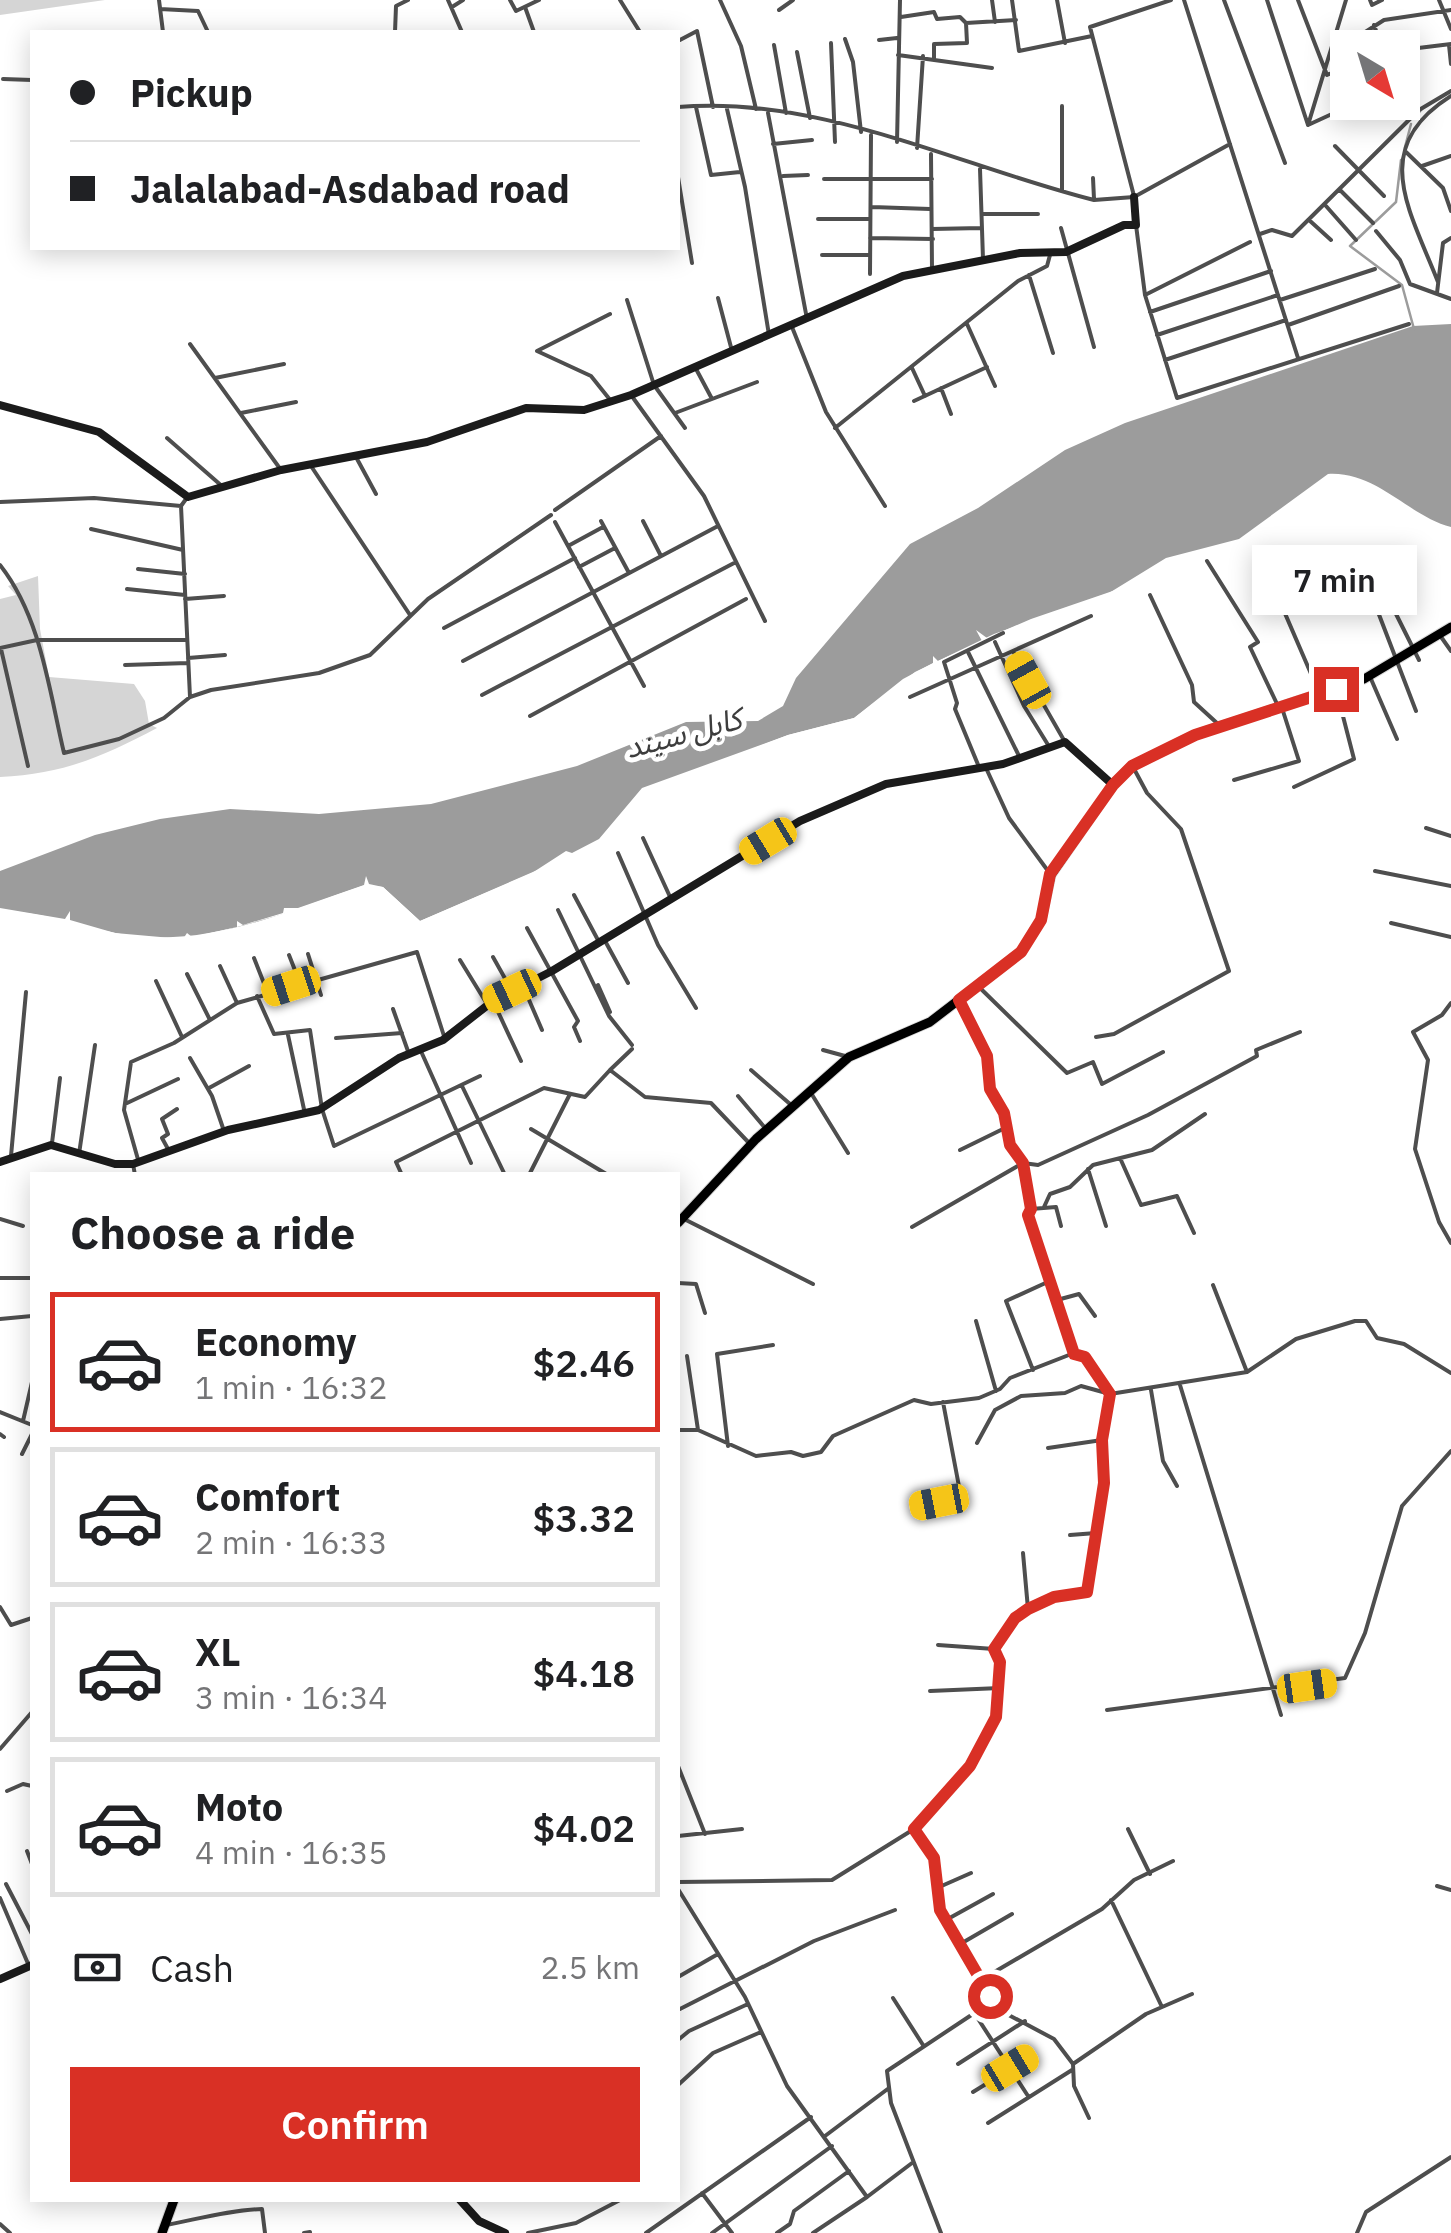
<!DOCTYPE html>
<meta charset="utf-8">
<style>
body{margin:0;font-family:"IBM Plex Sans","Noto Sans Arabic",sans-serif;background:#f2f2f2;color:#202124;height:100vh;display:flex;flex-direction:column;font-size:38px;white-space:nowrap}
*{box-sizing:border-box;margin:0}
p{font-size:32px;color:#757577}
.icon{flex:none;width:55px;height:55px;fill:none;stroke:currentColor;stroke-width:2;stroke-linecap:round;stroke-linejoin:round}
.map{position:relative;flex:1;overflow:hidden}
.drawer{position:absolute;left:30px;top:1172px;width:650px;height:1030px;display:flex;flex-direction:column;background:#fff;border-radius:0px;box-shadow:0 5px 25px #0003}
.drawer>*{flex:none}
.top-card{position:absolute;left:30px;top:30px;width:650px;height:220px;border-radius:0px;box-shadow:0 5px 25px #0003;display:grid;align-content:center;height:220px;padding:0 40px;background:#fff}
.needle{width:65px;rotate:142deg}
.tools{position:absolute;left:1330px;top:30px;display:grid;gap:20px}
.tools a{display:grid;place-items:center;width:90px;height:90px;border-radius:0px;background:#fff;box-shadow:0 5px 25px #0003;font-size:50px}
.end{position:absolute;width:45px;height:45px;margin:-22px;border:12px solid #d93025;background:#fff;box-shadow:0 0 0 5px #fff}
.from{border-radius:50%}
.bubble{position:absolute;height:70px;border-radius:0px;background:#fff;box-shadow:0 5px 25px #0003;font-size:32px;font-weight:600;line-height:70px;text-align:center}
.car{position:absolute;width:30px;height:60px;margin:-30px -15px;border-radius:12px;box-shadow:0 0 8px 2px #0007;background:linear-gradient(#f5c518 24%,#345 0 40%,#f5c518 0 76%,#345 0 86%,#f5c518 0)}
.top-card b{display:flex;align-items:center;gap:35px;height:95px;font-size:38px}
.top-card b+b{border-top:2px solid #e0e0e0}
.top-card i{width:25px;height:25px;background:#202124}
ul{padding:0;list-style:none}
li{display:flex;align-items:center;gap:30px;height:140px;margin:0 20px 15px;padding:0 20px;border:5px solid #e0e0e0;border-radius:0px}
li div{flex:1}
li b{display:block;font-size:38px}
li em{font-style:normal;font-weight:600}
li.active{border-color:#d93025}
li>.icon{width:90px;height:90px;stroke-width:1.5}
h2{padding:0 40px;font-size:45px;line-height:120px}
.pay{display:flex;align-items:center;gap:25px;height:110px;padding:0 40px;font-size:38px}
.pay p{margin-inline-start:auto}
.action{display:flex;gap:20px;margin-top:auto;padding:20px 40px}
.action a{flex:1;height:115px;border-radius:0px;background:#d93025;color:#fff;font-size:40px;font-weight:600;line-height:115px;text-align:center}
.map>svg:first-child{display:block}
.green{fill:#d5d5d5}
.water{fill:#9c9c9c}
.pier{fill:#fff}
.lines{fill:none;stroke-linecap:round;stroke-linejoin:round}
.stream{stroke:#9c9c9c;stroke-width:2.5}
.primary-casing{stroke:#dbdbdb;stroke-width:11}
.street{stroke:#4e4e4e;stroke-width:4}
.secondary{stroke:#1b1b1b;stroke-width:8}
.primary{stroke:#000;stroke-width:9}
.route{stroke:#d93025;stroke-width:12}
.labels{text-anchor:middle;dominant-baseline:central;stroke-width:10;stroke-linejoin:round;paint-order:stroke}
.water-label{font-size:30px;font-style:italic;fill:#3d3d3d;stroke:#fff}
</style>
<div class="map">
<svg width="1451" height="2233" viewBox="0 0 1451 2233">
<rect width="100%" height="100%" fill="#fff"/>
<path class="green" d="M 0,0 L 105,0 L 0,15 Z
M 38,576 L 40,629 L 49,677 L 134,684 L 145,701 L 149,724 L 157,728 C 102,757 63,774 0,777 L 0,599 L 16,595 L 8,586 Z"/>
<path class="water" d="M 1451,324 L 1451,527 C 1408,516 1377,471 1328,474 L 1239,539 L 1166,558 L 1109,593 L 994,634 L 915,672 L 854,718 L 788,735 L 642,788 L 599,839 L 572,853 L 566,851 L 532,873 L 420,921 L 383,887 L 365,885 C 291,910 214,945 135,936 C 90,931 47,911 0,911 L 0,871 L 95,835 L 160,819 L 230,809 L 319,814 L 431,804 L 577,766 L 686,722 L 758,721 L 783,706 L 796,678 L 910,544 L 978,508 L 1065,450 L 1125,423 L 1413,326 Z"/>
<path class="pier" d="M 1136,583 L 1107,596 L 1008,630 L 929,668 L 858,721 L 798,736 L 638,793 L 788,735 L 854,718 L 903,679 L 933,663 L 933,656 L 938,661 L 982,641 L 976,630 L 987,638 L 1031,619 Z
M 556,862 L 525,878 L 419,924 L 373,889 L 183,942 L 122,939 L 70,925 L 0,914 L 0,908 L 65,919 L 70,911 L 70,920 L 115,933 L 183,939 L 187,933 L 192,937 L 237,927 L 237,921 L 243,925 L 283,913 L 284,908 L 298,908 L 364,885 L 366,876 L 369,884 L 383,887 L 420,921 Z"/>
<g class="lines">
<path class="stream" d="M 1414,118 L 1422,109
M 1405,147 L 1411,124
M 1401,160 L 1396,202 L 1350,246 L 1402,285 L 1414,329"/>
<g class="primary-casing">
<path id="primary" d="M 678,1223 L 756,1139 L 849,1057 L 930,1022 L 1021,952 L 1041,920 L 1051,875 L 1113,785 L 1132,766 L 1195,735 L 1364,679 L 1451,627
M 162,2233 L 174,2200"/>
</g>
<path class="street" d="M 159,0 L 163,32
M 448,0 L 462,32
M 510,0 L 516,11 L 539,0
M 620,0 L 640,32
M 720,0 L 741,46 L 756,109
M 992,0 L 995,22
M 1012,0 L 1019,51 L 1092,36
M 1057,0 L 1065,43
M 1184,0 L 1298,358
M 1224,0 L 1285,163
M 1267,0 L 1308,125
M 1298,0 L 1327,75 L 1348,66
M 1370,0 L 1372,5 L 1382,0
M 1439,0 L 1451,29
M 452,7 L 463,0
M 525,7 L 534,32
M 160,9 L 198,11 L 208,32
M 779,10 L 793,0
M 901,17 L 934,12 L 937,19 L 960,17 L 966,23 L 967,43 L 934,44 L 934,58
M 966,23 L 1016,20
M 1374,25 L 1382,48
M 395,32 L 396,6 L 408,0
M 845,39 L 853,62 L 861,132
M 879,40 L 897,38
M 678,41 L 697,31 L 713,107
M 831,43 L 835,142
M 774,45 L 786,113
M 1449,45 L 1451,64
M 1402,50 L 1451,44
M 797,52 L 810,118
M 1331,54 L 1384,20 L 1451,10
M 898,55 L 992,68
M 3,79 L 32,80
M 1062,106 L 1062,191
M 678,107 C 820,95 959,166 1094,200 L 1134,197 L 1230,144
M 696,107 L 711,175 L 740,172
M 727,109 L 745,187 L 769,335
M 768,113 L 807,319
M 1308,125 L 1346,0
M 1308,125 L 1358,102
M 897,142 L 900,0
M 773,144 L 812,140
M 1335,146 L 1384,196
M 917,148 L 923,56
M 1406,152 L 1443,188 L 1451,211
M 931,154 L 932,269
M 1422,166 L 1451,156
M 980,169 L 983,259
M 783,176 L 808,175
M 678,177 L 692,263
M 1093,178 L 1094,199
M 824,179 L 932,179
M 1340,190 L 1373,223
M 1134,196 L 1090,27 L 1171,0
M 1326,206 L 1356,240
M 872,207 L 930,209
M 983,214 L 1038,214
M 818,219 L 869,219
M 1309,220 L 1331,240
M 1136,225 L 1145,295 L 1177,398 L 1409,324
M 1061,228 L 1094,347
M 932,229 L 982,228
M 1376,231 L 1400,260 L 1410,284 L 1451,299
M 1260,234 L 1272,230 L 1292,236 L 1419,110 L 1451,91
M 870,238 L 933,239
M 822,255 L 869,255
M 870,274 L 871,135
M 1029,275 L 1053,353
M 1438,282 C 1410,210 1368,148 1451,96
M 1437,293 L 1443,243 L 1451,238
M 1145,295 L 1250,242
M 718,298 L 732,351
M 627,300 L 654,385 L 685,428
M 1280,300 L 1375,269
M 1150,312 L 1271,271
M 610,314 L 537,351 L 591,376 L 611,401
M 967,324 L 995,386
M 1288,325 L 1399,286
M 792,327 L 826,412 L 885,506
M 1157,335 L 1278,295
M 190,344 L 281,470
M 1165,360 L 1286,320
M 695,367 L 711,397
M 912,368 L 925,396
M 215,378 L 284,364
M 941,388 L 951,414
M 631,395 L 704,496 L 765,621
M 914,401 L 987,367
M 241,413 L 296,402
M 675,413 L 757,382
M 835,428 L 1018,281 L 1047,266 L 1050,255
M 167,438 L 223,487
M 356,457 L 376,494
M 311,466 L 410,615
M 186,499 L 181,506 L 190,697
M 0,502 L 94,498 L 181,506
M 555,510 L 661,436
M 601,521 L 629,573
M 643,521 L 661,556
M 555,522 L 644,686
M 91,529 L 183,550
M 568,546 L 603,527
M 1262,560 L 1318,690
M 1207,561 L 1258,642 L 1250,647 L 1278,706
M 0,565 C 41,617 49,690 64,753 L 119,739 L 164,718 L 190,697 L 211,690 L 319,673 L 370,655 L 428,599 L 551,515
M 579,567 L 615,548
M 138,569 L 185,574
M 127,589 L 185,595
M 1150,595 L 1192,685 L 1194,702 L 1218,724
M 185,599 L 224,596
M 1391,604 L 1419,660
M 1378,612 L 1416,711
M 444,628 L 575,558
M 1439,634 L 1451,651
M 995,642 L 1024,706 L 1050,748
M 0,648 L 37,640 L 186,640
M 1,649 L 28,766
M 968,652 L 1020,758
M 1014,653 L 1065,742
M 188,658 L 225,655
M 463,661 L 718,526
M 125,665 L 188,663
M 1371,679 L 1397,739
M 482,695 L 736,562
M 910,697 L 1091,616
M 530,716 L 746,599
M 979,767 L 955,709 L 957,703 L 944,662 L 1003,633
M 986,768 L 1009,818 L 1051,875
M 1234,780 L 1299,761 L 1282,708
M 1294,787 L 1354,759 L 1336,689
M 1426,828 L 1451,836
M 643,838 L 671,899
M 618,853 L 658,945 L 696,1008
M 1375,871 L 1451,886
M 574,895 L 599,942
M 558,910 L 609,1016 L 632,1045
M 1391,923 L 1451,937
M 527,928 L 578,1021 L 574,1027 L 580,1041
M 604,939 L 628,983
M 308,954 L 321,995
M 289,955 L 300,983
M 493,957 L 512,991
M 254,958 L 267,991
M 460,960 L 487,1004
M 220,966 L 237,1003
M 187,974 L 210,1020
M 156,981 L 182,1037
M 598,985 L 610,1012
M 523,986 L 542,1030
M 979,987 L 1067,1073 L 1093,1062 L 1102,1084 L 1163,1052
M 257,996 L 274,1034 L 310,1030 L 322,1109 L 334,1146 L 480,1076
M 959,1000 L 987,1056 L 990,1089 L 1005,1113 L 1010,1145 L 1023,1163 L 1031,1209 L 1028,1215 L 1074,1353 L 1085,1357 L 1110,1394
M 493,1001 L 521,1061
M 1451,1003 L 1442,1015 L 1413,1032 L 1428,1060 L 1415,1149 L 1439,1222 L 1451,1243
M 393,1009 L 409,1054
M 288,1035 L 305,1114
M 1096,1037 L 1114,1034 L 1229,971 L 1181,829 L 1147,793 L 1133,767
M 336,1038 L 402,1033
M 420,1049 L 471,1163
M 823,1050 L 845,1056
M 190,1058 L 212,1096 L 224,1131
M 610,1070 L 632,1049
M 751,1070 L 790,1104
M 462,1086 L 505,1175
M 209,1088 L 249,1066
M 811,1093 L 848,1153
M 738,1096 L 766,1129
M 125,1104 L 178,1079
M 531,1129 L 608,1175
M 52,1143 L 60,1078
M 168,1149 L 162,1138 L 168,1134 L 162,1119 L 177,1109
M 960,1150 L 1005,1128
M 79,1154 L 95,1045
M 11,1156 L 26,992
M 1120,1158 L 1141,1205 L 1177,1196 L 1194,1233
M 139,1163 L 124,1110 L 131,1062 L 174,1043 L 237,1003 L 417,952 L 444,1036
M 133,1164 L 135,1175
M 1088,1169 L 1106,1226
M 402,1175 L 396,1162 L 544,1088 L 585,1097 L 610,1070 L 645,1097 L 711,1103 L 750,1144
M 529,1175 L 570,1094
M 1044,1207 L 1050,1194 L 1070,1187 L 1093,1165 L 1152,1150 L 1205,1114
M 1031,1209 L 1056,1207 L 1061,1226
M 678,1216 L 813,1284
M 0,1219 L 23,1226
M 912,1227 L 1023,1163 L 1038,1165 L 1148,1115 L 1257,1056 L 1256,1050 L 1300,1032
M 0,1278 L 32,1278
M 678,1283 L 696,1284 L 705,1313
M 1213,1285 L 1247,1372
M 1057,1300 L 1079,1294 L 1095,1316
M 0,1319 L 32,1316
M 976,1321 L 996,1391
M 687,1356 L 698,1430
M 1033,1370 L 1006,1301 L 1052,1280
M 1180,1385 L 1281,1715
M 1151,1390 L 1163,1461 L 1177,1486
M 0,1412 L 32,1425
M 23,1421 L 32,1382
M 678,1430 L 698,1430 L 756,1456 L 791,1452 L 803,1456 L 821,1452 L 833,1436 L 914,1400 L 931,1404 L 979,1398 L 1000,1389 L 1010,1378 L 1074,1353
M 0,1434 L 4,1437
M 977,1443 L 995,1410 L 1021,1396 L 1065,1393 L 1081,1386 L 1110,1394 L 1247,1372 L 1296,1339 L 1355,1321 L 1366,1321 L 1377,1338 L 1404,1344 L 1451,1373
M 728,1446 L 717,1354 L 773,1345
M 1048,1448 L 1102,1440
M 22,1454 L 32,1434
M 918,1506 L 961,1497 L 943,1402
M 1070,1535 L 1096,1533
M 1023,1553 L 1028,1609
M 32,1568 L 32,1576
M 0,1607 L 11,1625 L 32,1618
M 938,1645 L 994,1649
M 930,1691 L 1000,1688
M 1107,1710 L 1345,1678 L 1365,1633 L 1402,1506 L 1451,1451
M 0,1749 L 32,1712
M 678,1766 L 705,1834
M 7,1791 L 23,1784 L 32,1786
M 914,1829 L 934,1858 L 940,1910 L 990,1996 L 988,2004 L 887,2071 L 891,2103 L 941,2233
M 1128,1829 L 1150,1874
M 678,1836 L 742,1829
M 27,1851 L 32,1864
M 678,1882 L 832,1880 L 914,1829 L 970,1766 L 996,1717 L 1000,1662 L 994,1649 L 1015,1618 L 1028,1609 L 1053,1597 L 1087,1592 L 1104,1483 L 1102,1440 L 1110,1394
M 6,1884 L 32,1934
M 1437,1886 L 1451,1890
M 937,1888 L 971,1873
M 678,1889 L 745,1997 L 787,2086 L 867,2197 L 912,2163
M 0,1898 L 29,1966
M 1111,1900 L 1162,2007
M 946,1920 L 993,1894
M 962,1943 L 1012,1914
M 678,1977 L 718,1954
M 979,1981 L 1102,1909 L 1134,1880 L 1173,1861
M 893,1998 L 923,2045
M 988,2004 L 1054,2039 L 1073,2064 L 1074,2086 L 1089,2118
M 678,2010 L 814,1941 L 895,1910
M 973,2011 L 1028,2096
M 678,2040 L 689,2031 L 748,2004
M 958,2064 L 1025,2021
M 1073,2064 L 1146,2014 L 1192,1994
M 678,2085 L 713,2053 L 761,2032
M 973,2092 L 1033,2055
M 988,2123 L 1072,2070
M 825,2136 L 889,2088
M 702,2193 L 732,2233
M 0,2224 L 10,2233
M 166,2225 C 198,2219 230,2210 262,2209 L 265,2233
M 304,2233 L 310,2232
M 528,2233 L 576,2223 L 620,2200
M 646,2233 L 811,2117
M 712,2233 L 832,2146
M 777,2233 L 790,2224 L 794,2211 L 849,2171
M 813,2233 L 867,2197
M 1357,2233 L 1366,2212 L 1451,2157"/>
<path class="secondary" d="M 0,405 L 99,432 L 188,497 L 281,470 L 427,442 L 526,408 L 584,410 L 631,395 L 903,276 L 1020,253 L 1066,252 L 1124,225 L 1136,225 L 1134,197
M 0,1162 L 51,1145 L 115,1164 L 133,1164 L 228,1130 L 319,1110 L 399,1058 L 443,1040 L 493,1001 L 552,971 L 800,821 L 886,784 L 1003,764 L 1065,742 L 1113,785
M 0,1979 L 32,1965
M 460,2200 L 479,2221 L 505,2233"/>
<use href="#primary" class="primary"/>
</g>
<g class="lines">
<path class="route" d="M 990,1996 L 940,1910 L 934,1858 L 914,1829 L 970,1766 L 996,1717 L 1000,1662 L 994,1649 L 1015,1618 L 1028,1609 L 1054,1597 L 1087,1592 L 1104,1483 L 1102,1440 L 1110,1394 L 1085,1357 L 1074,1354 L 1028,1215 L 1031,1209 L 1023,1163 L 1010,1145 L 1004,1113 L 990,1089 L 987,1056 L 959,1000 L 1021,952 L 1041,920 L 1050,874 L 1113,785 L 1132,766 L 1195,735 L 1336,689"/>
</g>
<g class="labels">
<g class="water-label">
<text transform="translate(683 732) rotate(-15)">کابل سيند</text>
</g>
</g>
</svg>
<div class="tools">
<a><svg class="needle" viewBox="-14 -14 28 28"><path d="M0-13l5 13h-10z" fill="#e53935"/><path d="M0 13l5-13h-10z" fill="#757577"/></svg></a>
</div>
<i class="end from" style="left:990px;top:1996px"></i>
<i class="end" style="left:1336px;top:689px"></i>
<div class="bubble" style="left:1252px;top:545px;width:165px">7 min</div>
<i class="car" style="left:1028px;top:680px;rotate:331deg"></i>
<i class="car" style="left:768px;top:841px;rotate:239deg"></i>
<i class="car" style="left:291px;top:986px;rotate:252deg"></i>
<i class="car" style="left:512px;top:991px;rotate:245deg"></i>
<i class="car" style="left:939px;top:1502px;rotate:259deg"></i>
<i class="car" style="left:1307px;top:1686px;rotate:82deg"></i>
<i class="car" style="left:1010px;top:2068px;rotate:59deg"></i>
<div class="top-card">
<b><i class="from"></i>Pickup</b>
<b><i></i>Jalalabad-Asdabad road</b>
</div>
<section class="drawer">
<h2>Choose a ride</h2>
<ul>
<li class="active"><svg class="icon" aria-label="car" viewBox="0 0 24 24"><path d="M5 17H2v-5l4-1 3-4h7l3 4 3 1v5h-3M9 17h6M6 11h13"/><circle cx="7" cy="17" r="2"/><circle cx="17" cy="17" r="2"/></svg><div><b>Economy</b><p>1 min · 16:32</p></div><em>$2.46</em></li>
<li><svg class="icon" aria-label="car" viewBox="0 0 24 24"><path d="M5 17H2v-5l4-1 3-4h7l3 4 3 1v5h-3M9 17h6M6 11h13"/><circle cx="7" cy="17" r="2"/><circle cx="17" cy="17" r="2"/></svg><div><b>Comfort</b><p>2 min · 16:33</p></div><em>$3.32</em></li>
<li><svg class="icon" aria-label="car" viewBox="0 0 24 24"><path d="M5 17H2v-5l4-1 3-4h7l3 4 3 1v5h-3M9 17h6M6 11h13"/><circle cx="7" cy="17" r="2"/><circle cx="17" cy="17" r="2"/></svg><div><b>XL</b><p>3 min · 16:34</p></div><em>$4.18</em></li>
<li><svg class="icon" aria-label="car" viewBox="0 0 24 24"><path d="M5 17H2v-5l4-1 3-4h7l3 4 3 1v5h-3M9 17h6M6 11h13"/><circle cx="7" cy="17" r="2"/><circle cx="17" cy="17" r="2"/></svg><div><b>Moto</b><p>4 min · 16:35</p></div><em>$4.02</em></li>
</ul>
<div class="pay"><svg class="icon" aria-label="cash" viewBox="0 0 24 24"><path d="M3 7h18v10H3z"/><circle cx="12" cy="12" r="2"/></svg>Cash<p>2.5 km</p></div>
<div class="action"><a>Confirm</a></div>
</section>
</div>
